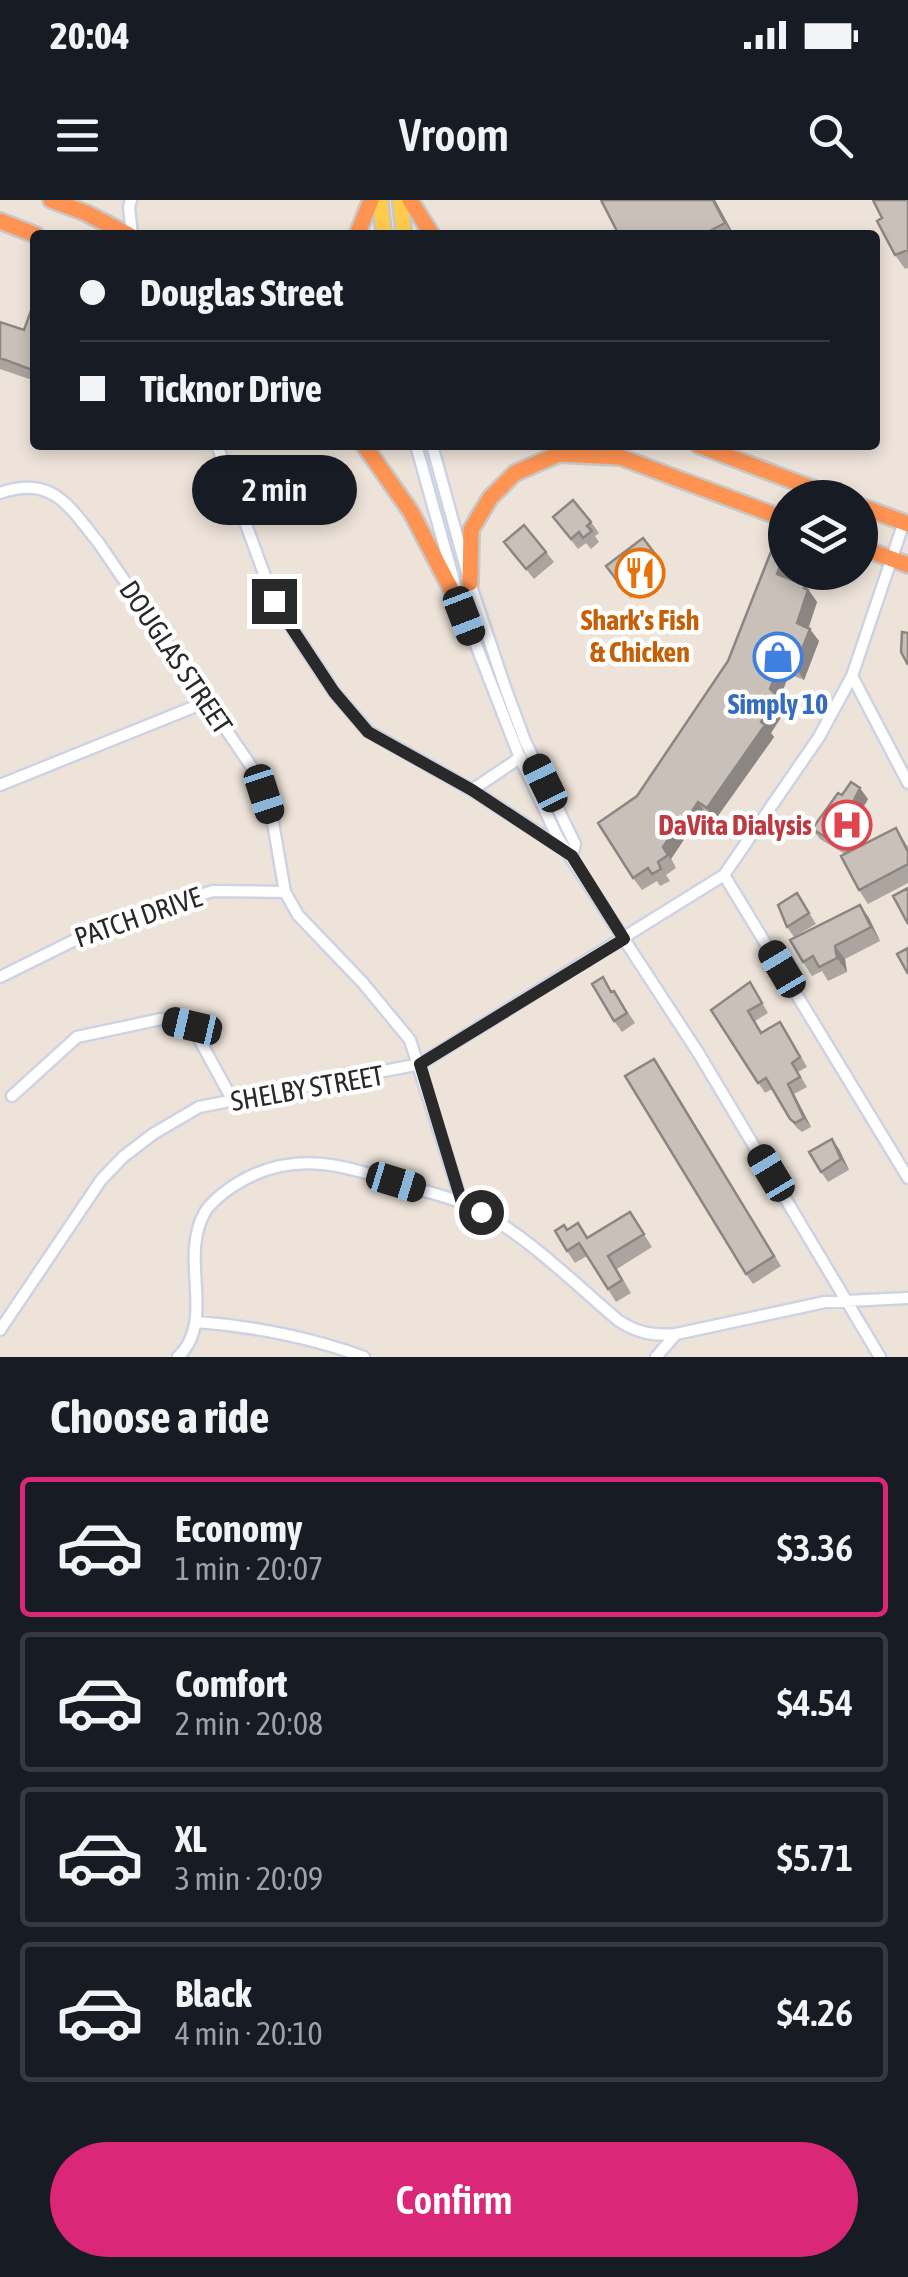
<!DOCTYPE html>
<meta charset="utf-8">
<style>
body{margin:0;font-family:"Asap Condensed",sans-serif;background:#242831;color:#f1f3f6;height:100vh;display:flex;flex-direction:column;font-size:38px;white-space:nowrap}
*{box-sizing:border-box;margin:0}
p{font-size:32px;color:#9ea1a6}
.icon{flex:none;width:55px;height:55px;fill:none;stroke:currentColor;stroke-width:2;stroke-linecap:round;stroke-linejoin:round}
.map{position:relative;height:1157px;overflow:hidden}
.sheet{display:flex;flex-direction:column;background:#171b24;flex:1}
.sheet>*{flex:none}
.top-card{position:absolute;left:30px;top:30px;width:850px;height:220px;border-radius:10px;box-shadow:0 5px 15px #0003;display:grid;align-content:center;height:220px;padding:0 50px;background:#171b24}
.controls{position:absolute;left:768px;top:280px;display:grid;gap:20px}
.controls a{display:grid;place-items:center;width:110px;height:110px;border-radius:50%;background:#171b24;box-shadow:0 5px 15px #0003;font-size:50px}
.end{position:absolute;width:45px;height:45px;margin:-22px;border:12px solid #292929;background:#fff;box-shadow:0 0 0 5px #fff}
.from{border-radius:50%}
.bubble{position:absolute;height:70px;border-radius:35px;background:#171b24;box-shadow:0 5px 15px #0003;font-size:32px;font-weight:600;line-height:70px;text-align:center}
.car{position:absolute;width:30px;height:60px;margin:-30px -15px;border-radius:12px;box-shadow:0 0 8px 2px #0007;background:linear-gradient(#222 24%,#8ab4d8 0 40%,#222 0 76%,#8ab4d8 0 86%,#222 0)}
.top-card b{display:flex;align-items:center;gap:35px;height:95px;font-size:38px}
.top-card b+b{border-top:2px solid #363941}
.top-card i{width:25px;height:25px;background:#f1f3f6}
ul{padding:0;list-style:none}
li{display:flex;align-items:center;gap:30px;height:140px;margin:0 20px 15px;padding:0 30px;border:5px solid #363941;border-radius:10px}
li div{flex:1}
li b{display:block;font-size:38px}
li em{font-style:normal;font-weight:600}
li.selected{border-color:#db2777}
li>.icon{width:90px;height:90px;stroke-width:1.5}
h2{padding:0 50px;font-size:45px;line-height:120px}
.button{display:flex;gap:20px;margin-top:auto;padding:20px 50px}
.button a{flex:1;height:115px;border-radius:60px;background:#db2777;color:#fff;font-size:40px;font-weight:600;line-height:115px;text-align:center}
.status{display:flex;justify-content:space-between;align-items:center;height:70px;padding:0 50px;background:#171b24;direction:ltr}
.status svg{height:28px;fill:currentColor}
header{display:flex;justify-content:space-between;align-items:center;height:130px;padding:0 50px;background:#171b24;font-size:45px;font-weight:600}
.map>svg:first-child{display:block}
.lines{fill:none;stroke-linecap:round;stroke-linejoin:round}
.minor-casing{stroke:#ced3e4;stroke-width:15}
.major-casing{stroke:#c7c7c7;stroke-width:19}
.highway-casing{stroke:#c7c7c7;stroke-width:20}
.minor{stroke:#fff;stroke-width:10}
.major{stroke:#fecb4d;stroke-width:14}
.highway{stroke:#ff9352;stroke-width:15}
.wall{fill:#aca59f}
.shaded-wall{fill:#8c8682}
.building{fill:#c8c0b9;stroke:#8c8682;stroke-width:2.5}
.route{stroke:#292929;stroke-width:12}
.labels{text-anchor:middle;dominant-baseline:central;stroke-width:9;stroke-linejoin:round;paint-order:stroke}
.food-label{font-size:28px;font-weight:bold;fill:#c56008;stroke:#fff}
.street-label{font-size:28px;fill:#292929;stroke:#fff}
.shop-label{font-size:28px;font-weight:bold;fill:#366cbe;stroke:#fff}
.health-label{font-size:28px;font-weight:bold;fill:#be3a42;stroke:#fff;text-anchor:end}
</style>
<div class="status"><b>20:04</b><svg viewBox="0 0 49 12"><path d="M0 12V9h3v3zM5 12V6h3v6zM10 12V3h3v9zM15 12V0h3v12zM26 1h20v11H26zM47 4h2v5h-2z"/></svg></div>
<header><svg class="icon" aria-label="menu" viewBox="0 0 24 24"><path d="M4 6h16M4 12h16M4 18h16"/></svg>Vroom<svg class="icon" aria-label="search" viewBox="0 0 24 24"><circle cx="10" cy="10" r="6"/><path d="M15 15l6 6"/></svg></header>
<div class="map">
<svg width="908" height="1157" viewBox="0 0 908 1157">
<rect width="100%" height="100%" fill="#ede3d9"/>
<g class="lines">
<g class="minor-casing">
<path id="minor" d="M 131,0 L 129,7 L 132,35
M 217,245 L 274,401 L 334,492 L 368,531 L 472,590 L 559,646
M 416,245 L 456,388
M 432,245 L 470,383 L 505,487 L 525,541 L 575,644 L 572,656
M 0,293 C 52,275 68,305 98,342 L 253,569 L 272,617 L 285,692 L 298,715 L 363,783 L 410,840 L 462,1003
M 464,414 L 520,558 L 558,638 L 699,854 L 880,1157
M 852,476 L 908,583
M 0,585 L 206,502
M 472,590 L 521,557
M 724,675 L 908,978
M 0,777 L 99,728 L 213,691 L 285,692
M 12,896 L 77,837 L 161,819 L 192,826 L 233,901
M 197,1122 C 252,1126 313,1138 364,1157
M 0,1130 L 101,980 L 123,957 L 153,934 L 199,907 L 420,864 L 724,675 L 819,537 L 852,476 L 904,322
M 178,1157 C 217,1120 178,1059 205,1012 C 211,1002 223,993 233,986 C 293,947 345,966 409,986 C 433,994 459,999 481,1012 C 531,1039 575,1084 619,1121 C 638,1133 653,1136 676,1134 L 825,1102 L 908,1098
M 656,1157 L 676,1134"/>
</g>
<g class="major-casing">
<path id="major" d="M 380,0 L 384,35
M 400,0 L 404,35"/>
</g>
<g class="highway-casing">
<path id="highway" d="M 51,0 L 86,13 L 129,35
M 410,0 L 432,35
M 0,21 L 36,35
M 357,35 L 371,0
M 364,245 L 411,312 L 465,416
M 588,245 L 785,319
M 698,245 L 838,298
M 860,306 L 908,324
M 860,347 L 908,365
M 470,383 L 471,330 L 490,298 L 515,273 L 559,254 L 618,257"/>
</g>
<use href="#minor" class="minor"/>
<use href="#major" class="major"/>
<use href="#highway" class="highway"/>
</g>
<path class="wall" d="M 601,0 L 715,0 L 734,35 L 619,35 Z
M 908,0 L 908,68 L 905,69 L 895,55 L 882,18 Z
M 35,109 L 35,181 L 0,169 L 0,122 L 24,130 Z
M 553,317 L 591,322 L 599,333 L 595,336 L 599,342 L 591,349 L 586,343 L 578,349 Z
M 643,338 L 666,370 L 630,398 L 606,366 Z
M 504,342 L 546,352 L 554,362 L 534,379 Z
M 788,378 L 805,385 L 817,402 L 808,428 L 819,441 L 804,480 L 789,474 L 780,498 L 787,508 L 771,533 L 774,537 L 715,620 L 706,614 L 697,628 L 693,626 L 671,659 L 676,668 L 666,675 L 670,681 L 660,686 L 657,681 L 642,690 L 633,678 L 637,596 Z
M 842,595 L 868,599 L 858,617 L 863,620 L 870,630 L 858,648 L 896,628 L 908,647 L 908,683 L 868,704 L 859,690 L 845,654 L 820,639 L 812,629 Z
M 797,693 L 816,724 L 794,737 L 787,727 Z
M 860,705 L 869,718 L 880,741 L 845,759 L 847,772 L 828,781 L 822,771 L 812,776 L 803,762 Z
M 614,791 L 635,823 L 622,832 L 614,821 L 613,792 Z
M 756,792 L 768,813 L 755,821 L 762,833 L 787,832 L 807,867 L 798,872 L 807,887 L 794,894 L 811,927 L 802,932 L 797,928 L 790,919 L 772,889 L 765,893 L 711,810 Z
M 661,869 L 781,1066 L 753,1084 L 746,1074 Z
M 839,949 L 849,970 L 828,982 L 821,972 Z
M 630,1012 L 652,1047 L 617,1069 L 631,1093 L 616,1102 L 587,1056 L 575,1063 L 567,1051 L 567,1029 L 588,1038 Z"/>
<path class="shaded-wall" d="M 713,0 L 715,0 L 734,35 L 725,23 Z
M 785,353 L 785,372 L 791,372 L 785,386 L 777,374 Z
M 805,385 L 817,402 L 806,436 L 797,423 Z
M 810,429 L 819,441 L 804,480 L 795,467 Z
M 781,462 L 789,474 L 780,498 L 787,508 L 771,533 L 774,537 L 715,620 L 707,608 L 761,522 L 770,489 Z
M 860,588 L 868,599 L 856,620 L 849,610 Z
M 698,602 L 706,614 L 697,628 L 689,616 Z
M 685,614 L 693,626 L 671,659 L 676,668 L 663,647 Z
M 863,620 L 870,630 L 851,657 L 843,647 Z
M 860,705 L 869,718 L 880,741 L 871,727 Z
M 835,746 L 845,759 L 847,772 L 837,758 Z
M 788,884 L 794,894 L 811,927 L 804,918 Z
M 832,939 L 839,949 L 849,970 L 841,959 Z"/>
<path class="building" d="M 601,0 L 713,0 L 725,23 L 702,35 L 619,35 Z
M 873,0 L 908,0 L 908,50 L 895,55 L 877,21 L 882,18 Z
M 32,108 L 35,109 L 35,171 L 0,158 L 0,122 L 24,130 Z
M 573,300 L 591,322 L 587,326 L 592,331 L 583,338 L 579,332 L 571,339 L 553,317 Z
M 524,325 L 546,352 L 526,369 L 504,342 Z
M 643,338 L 659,359 L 622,387 L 606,366 Z
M 776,339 L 785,343 L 785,353 L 777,374 L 805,385 L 804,388 L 808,390 L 797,423 L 810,429 L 795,467 L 781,462 L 770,489 L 778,496 L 761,522 L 765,525 L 707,608 L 698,602 L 689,616 L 685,614 L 663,647 L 668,655 L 658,662 L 661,669 L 652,674 L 648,668 L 633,678 L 598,623 L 637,596 L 728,461 Z
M 902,432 L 908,433 L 908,465 L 901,452 Z
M 851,582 L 860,588 L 849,610 L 863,620 L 843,647 L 812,629 L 838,593 L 842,595 Z
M 896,628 L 908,652 L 908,664 L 859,690 L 841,656 Z
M 908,688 L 908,724 L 893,696 Z
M 797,693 L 809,713 L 787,727 L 778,705 Z
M 860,705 L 871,727 L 835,746 L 837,758 L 819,767 L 813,756 L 803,762 L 790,740 Z
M 908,748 L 908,774 L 897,754 Z
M 603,777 L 611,792 L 614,791 L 627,813 L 614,821 L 592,784 Z
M 750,782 L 762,803 L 748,811 L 761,833 L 780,822 L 800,857 L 792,863 L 800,877 L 788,884 L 804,918 L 795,923 L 790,919 L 766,878 L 758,883 L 711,810 Z
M 654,859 L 774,1056 L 746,1074 L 625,876 Z
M 832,939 L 841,959 L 821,972 L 809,952 Z
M 630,1012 L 644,1034 L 608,1056 L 622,1080 L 608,1089 L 579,1043 L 567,1051 L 555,1031 L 564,1025 L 567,1030 L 578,1023 L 587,1038 Z"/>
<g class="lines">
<path class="route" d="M 274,401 L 334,492 L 368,532 L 472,590 L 572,656 L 624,739 L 420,864 L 462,1003 L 481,1012"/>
</g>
<defs>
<g id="restaurant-ring" transform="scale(2.5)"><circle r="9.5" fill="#fff" stroke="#e8710a" stroke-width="1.5"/><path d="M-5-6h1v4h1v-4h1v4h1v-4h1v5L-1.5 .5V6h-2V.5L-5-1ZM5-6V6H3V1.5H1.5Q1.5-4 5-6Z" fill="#e8710a"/></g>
<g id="shop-ring" transform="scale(2.5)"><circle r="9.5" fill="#fff" stroke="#3f7fe0" stroke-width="1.5"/><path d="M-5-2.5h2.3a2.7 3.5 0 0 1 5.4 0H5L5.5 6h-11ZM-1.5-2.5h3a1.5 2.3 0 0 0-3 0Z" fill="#3f7fe0"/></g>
<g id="hospital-ring" transform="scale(2.5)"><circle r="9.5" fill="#fff" stroke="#e0444e" stroke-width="1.5"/><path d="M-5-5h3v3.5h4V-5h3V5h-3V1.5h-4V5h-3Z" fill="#e0444e"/></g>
</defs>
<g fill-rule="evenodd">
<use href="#restaurant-ring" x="640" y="373"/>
<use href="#shop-ring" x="778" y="457"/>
<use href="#hospital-ring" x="847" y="625"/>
</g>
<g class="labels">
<g class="food-label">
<text x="640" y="420">Shark's Fish<tspan x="640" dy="32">&amp; Chicken</tspan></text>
</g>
<g class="street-label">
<text transform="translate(176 457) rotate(56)">DOUGLAS STREET</text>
<text transform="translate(138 717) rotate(-19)">PATCH DRIVE</text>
<text transform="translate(307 888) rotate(-10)">SHELBY STREET</text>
</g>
<g class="shop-label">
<text x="778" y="504">Simply 10</text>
</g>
<g class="health-label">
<text x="812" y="625">DaVita Dialysis</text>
</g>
</g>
</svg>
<div class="controls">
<a><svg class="icon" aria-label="layers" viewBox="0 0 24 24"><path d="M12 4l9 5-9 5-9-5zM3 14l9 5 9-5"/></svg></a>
</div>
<i class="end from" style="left:481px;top:1012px"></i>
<i class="end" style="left:274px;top:401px"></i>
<div class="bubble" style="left:192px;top:255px;width:165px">2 min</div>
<i class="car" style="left:464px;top:416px;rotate:159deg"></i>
<i class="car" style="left:545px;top:583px;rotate:334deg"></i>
<i class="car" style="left:264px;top:594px;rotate:162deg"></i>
<i class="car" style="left:782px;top:769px;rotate:329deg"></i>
<i class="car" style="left:192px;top:826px;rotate:283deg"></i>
<i class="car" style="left:771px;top:973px;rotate:329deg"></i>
<i class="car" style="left:396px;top:982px;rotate:107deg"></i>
<div class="top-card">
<b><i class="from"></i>Douglas Street</b>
<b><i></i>Ticknor Drive</b>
</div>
</div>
<section class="sheet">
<h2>Choose a ride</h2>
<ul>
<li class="selected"><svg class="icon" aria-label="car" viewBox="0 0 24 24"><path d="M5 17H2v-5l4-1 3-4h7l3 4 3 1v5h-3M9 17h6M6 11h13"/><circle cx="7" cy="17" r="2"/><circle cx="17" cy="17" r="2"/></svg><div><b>Economy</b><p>1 min · 20:07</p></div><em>$3.36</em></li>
<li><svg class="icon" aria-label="car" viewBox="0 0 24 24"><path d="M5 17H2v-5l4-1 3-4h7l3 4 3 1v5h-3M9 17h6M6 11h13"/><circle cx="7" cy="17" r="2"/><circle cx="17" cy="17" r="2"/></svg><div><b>Comfort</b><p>2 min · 20:08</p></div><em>$4.54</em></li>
<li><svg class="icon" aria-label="car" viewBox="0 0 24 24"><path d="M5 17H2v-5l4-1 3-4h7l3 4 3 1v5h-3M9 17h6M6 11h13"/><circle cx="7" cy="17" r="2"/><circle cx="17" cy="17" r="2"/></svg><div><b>XL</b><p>3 min · 20:09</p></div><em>$5.71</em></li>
<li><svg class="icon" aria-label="car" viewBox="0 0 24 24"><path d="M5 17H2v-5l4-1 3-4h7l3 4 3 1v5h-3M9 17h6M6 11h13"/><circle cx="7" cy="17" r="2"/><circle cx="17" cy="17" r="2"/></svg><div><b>Black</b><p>4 min · 20:10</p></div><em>$4.26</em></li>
</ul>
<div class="button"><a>Confirm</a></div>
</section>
